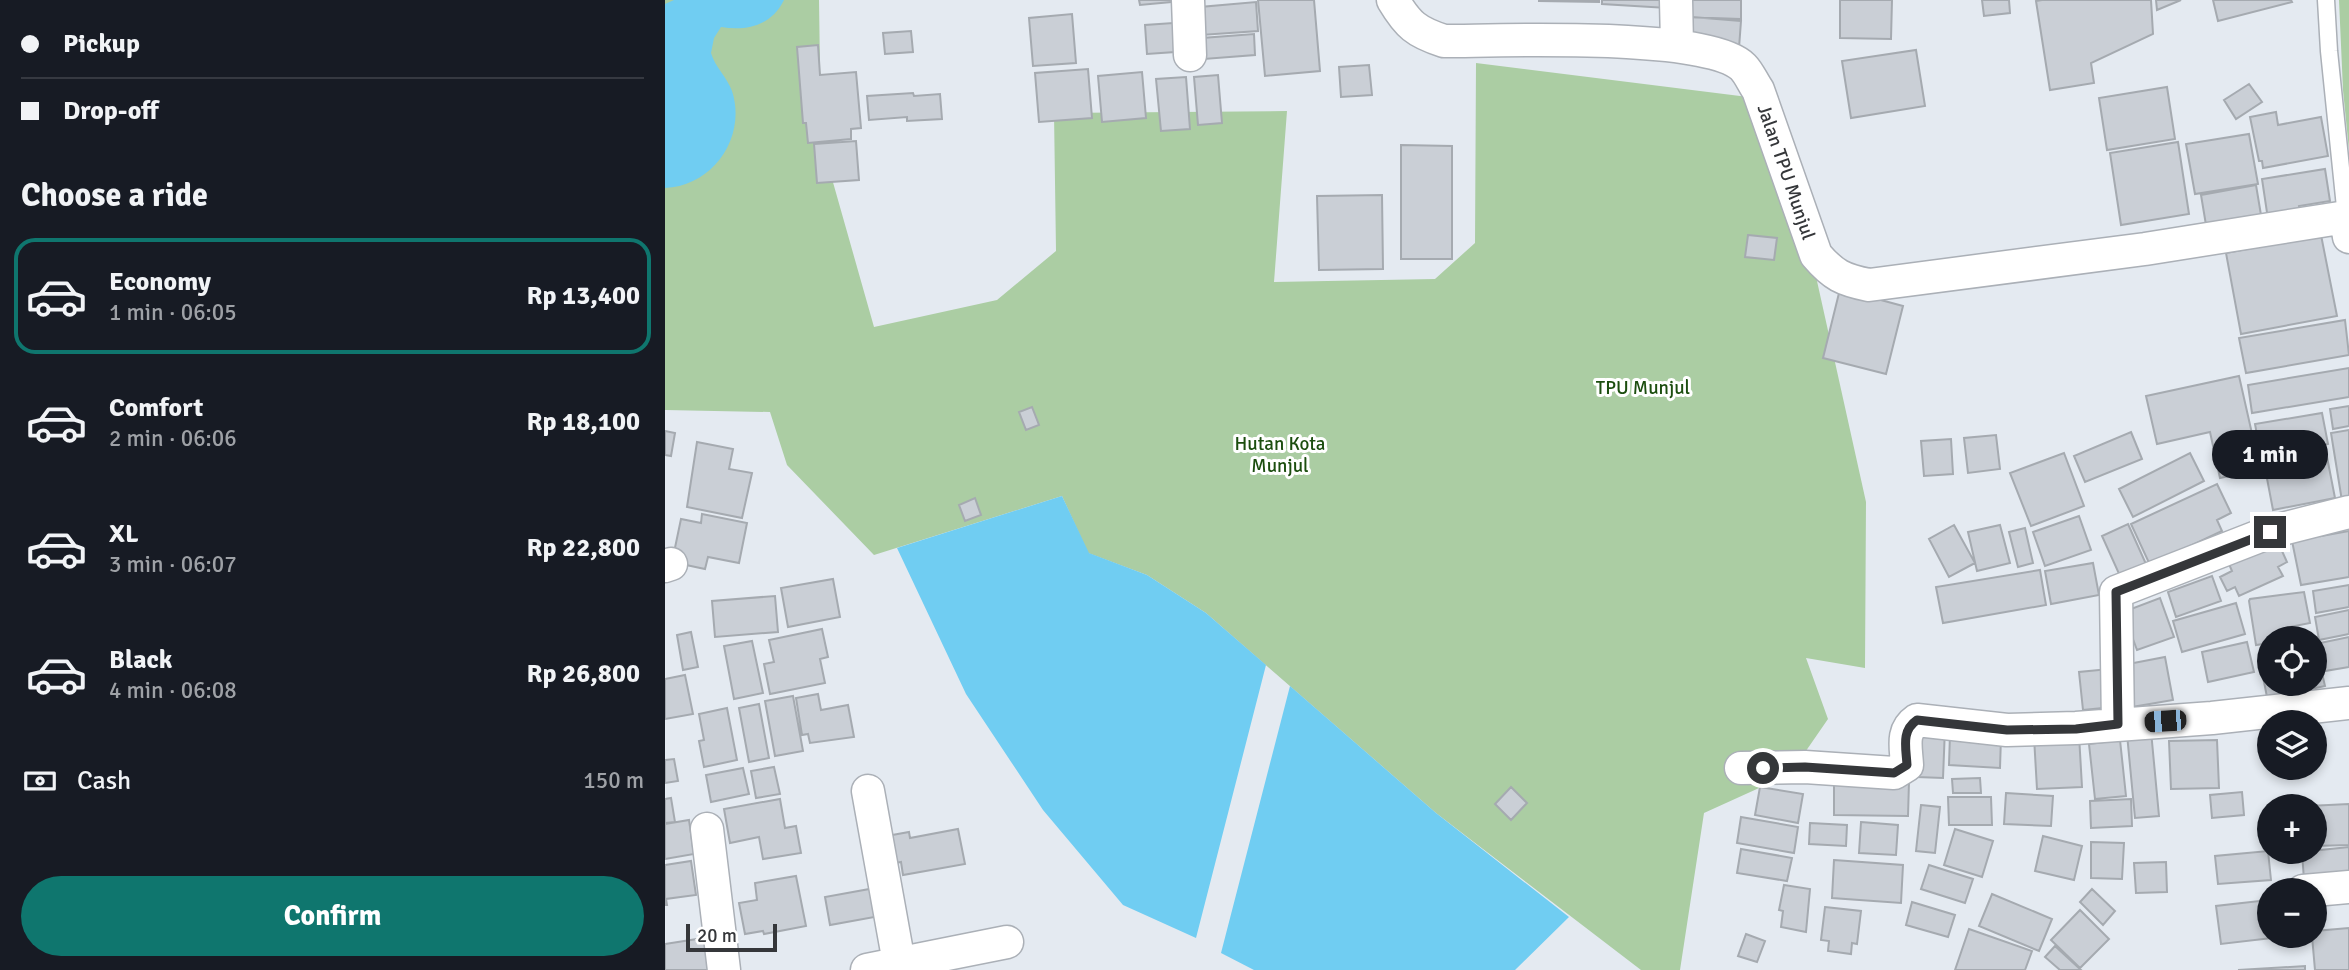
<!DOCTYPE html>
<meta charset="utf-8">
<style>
body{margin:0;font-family:Signika,sans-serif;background:#242831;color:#f1f3f6;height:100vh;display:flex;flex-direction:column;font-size:26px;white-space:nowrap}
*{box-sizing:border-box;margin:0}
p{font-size:23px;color:#9ea1a6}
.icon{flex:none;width:38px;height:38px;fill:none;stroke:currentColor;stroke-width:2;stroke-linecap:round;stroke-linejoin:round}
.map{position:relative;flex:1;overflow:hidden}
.sheet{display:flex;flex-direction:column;background:#171b24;width:665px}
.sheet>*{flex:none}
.banner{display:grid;align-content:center;height:154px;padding:0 21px;background:#171b24}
.tools{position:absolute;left:1592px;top:626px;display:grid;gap:14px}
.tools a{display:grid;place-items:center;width:70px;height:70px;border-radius:50%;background:#171b24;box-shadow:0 4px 10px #0003;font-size:35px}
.scale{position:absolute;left:21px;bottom:18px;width:91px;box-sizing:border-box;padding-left:7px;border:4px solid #35373a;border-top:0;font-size:19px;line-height:24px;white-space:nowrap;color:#35373a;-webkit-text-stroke:5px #fff;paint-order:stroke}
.end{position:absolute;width:32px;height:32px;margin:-16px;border:9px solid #35373a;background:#fff;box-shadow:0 0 0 4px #fff}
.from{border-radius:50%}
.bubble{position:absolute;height:49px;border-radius:24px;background:#171b24;box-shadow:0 4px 10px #0003;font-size:23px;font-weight:700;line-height:49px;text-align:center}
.car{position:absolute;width:21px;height:42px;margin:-21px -10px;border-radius:9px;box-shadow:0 0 5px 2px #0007;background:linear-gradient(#222 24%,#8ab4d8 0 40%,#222 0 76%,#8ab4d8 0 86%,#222 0)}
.banner b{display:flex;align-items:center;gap:24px;height:66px;font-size:26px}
.banner b+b{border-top:2px solid #363941}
.banner i{width:18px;height:18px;background:#f1f3f6}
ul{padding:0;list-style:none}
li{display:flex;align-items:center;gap:21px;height:116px;margin:0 14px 10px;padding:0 7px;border:4px solid transparent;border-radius:21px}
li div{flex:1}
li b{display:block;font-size:26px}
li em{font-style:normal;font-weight:700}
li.current{border-color:#0f766e}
li>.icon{width:63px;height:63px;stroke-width:1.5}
h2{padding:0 21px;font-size:32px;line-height:84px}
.pay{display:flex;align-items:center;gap:18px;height:77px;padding:0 21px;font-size:26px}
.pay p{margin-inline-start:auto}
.primary-button{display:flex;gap:14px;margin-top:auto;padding:14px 21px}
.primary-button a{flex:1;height:80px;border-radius:42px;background:#0f766e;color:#fff;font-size:28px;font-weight:700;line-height:80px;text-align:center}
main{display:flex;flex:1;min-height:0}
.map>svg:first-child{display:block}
.green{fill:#abcda3}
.water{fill:#70cdf2}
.building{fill:#cacfd6;stroke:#a5aab0;stroke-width:2}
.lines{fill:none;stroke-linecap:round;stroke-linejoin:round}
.service-casing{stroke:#abb0b7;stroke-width:19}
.minor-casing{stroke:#abb0b7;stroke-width:35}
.service{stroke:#fff;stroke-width:16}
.minor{stroke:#fff;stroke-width:32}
.route{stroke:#35373a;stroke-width:9}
.labels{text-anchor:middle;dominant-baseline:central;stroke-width:6;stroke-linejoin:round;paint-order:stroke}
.street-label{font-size:19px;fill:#35373a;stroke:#fff}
.park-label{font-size:19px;fill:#1c4e0f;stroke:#fff}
</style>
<main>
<section class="sheet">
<div class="banner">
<b><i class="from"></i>Pickup</b>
<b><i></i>Drop-off</b>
</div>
<h2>Choose a ride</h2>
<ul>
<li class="current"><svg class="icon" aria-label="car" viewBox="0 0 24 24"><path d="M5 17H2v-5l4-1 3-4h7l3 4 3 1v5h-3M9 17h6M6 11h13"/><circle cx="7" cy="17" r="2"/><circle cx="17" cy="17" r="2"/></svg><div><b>Economy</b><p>1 min · 06:05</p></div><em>Rp 13,400</em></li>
<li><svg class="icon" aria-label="car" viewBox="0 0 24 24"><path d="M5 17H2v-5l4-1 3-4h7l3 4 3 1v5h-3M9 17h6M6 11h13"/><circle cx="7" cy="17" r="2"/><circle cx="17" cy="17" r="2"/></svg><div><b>Comfort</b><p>2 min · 06:06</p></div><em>Rp 18,100</em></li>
<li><svg class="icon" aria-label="car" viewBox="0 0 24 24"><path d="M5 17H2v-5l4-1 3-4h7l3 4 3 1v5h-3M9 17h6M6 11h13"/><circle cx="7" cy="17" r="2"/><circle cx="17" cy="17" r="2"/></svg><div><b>XL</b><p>3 min · 06:07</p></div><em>Rp 22,800</em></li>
<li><svg class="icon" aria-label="car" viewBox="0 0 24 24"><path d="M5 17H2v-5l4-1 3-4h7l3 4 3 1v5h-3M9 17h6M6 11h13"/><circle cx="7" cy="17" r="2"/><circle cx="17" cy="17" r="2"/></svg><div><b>Black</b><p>4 min · 06:08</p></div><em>Rp 26,800</em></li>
</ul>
<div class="pay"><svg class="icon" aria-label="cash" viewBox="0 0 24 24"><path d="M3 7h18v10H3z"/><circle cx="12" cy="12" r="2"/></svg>Cash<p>150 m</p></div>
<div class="primary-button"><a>Confirm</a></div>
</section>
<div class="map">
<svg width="1684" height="970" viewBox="0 0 1684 970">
<rect width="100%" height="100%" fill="#e4eaf1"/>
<path class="green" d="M 0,0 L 154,0 L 156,140 L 209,327 L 332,300 L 391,251 L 389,113 L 622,111 L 609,282 L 770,279 L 810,243 L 811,63 L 1083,97 L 1148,263 L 1201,502 L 1200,668 L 1141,658 L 1163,719 L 1125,774 L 1039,813 L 1015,970 L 976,970 L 771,813 L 541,613 L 482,575 L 423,553 L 397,496 L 209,555 L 122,465 L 105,412 L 0,410 Z
M 1674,0 L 1684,0 L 1684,150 L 1678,90 Z"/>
<path class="water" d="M 9,0 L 119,0 C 106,26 82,31 56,27 L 49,38 L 46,53 C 50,67 62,77 67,91 C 82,137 48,186 0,188 L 0,4 Z
M 397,496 L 424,553 L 482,575 L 541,613 L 601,665 L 531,938 L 458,905 L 378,810 L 301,694 L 232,548 Z
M 625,686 L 771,813 L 904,917 L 850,970 L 589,970 L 556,953 Z"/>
<path class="building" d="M 474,0 L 517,0 L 517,1 L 475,5 Z
M 593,0 L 649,0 L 655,71 L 600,76 Z
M 874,0 L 934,0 L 934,2 L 874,1 Z
M 937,0 L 1002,0 L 1002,8 L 937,4 Z
M 1019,0 L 1076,0 L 1076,19 L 1019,17 Z
M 1175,0 L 1227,0 L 1226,39 L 1175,38 Z
M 1317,0 L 1344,0 L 1345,13 L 1319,16 Z
M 1377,0 L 1486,0 L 1488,34 L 1426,63 L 1429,83 L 1385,90 L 1371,1 Z
M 1491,0 L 1516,0 L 1492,10 Z
M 1548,0 L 1626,0 L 1627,2 L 1553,21 Z
M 591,2 L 593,31 L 536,35 L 535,7 Z
M 407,14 L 411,63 L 368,66 L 364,18 Z
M 1027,17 L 1076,21 L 1074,48 L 1025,44 Z
M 508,23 L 510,52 L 482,54 L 480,25 Z
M 246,31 L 248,52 L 220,54 L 218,33 Z
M 589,34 L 590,55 L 539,59 L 537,38 Z
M 153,45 L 155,75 L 191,72 L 196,128 L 186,129 L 186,139 L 143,143 L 141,123 L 138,123 L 132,47 Z
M 1251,50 L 1260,106 L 1186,118 L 1177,61 Z
M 704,65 L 707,95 L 676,97 L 674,67 Z
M 423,69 L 427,118 L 374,122 L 370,73 Z
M 477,72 L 481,118 L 437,122 L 433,76 Z
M 553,75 L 557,123 L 533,125 L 529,77 Z
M 521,77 L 525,129 L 496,131 L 491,79 Z
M 1584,84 L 1597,102 L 1571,119 L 1559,100 Z
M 1502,87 L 1510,139 L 1442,150 L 1434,98 Z
M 248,93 L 249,96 L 275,94 L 277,119 L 242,121 L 242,117 L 204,120 L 202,96 Z
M 1611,112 L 1613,125 L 1656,117 L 1663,156 L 1598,168 L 1597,161 L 1594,161 L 1585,117 Z
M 1584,134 L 1593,184 L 1530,194 L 1521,144 Z
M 191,141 L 194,180 L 152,183 L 149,144 Z
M 1513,142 L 1524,214 L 1456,225 L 1445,153 Z
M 736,145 L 787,146 L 787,259 L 736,259 Z
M 1660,169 L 1665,201 L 1634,206 L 1636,222 L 1604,226 L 1597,179 Z
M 1591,185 L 1598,227 L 1543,237 L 1536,195 Z
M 717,195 L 718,269 L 654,270 L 652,196 Z
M 1083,235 L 1112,238 L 1109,260 L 1080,257 Z
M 1656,235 L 1672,316 L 1576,334 L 1561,253 Z
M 1175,289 L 1238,306 L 1221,374 L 1158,358 Z
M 1680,320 L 1684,355 L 1581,373 L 1574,338 Z
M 1684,368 L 1684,397 L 1587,413 L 1583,385 Z
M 1574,376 L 1595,469 L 1555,478 L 1545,432 L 1492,444 L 1481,396 Z
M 1684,406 L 1684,426 L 1668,429 L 1665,409 Z
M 367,407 L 374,425 L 361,430 L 354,412 Z
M 1657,413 L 1663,444 L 1596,456 L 1590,424 Z
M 1684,430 L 1684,500 L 1677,501 L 1666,433 Z
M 0,431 L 10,433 L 6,456 L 0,455 Z
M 1466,432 L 1477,459 L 1420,482 L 1409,456 Z
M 1331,435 L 1335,469 L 1303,473 L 1299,438 Z
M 1286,439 L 1288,474 L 1259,476 L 1256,441 Z
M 32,442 L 68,449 L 64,469 L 87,473 L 77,518 L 22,507 Z
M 1399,453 L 1419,506 L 1366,526 L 1345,473 Z
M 1525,453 L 1539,481 L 1468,517 L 1454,489 Z
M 1662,457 L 1670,498 L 1608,510 L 1600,468 Z
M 1552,484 L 1566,513 L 1552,520 L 1557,531 L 1485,565 L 1466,524 Z
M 310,498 L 316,515 L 300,521 L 294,505 Z
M 37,514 L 82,523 L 74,563 L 43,557 L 40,569 L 7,562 L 16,519 L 36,523 Z
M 1414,516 L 1426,550 L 1380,566 L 1368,532 Z
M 1463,524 L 1481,564 L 1455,576 L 1437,536 Z
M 1654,524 L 1656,536 L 1684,531 L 1684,577 L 1636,585 L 1627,541 Z
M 1289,525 L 1310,563 L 1284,577 L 1264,539 Z
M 1335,525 L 1345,563 L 1312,571 L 1303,532 Z
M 1360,528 L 1368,563 L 1353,567 L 1344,532 Z
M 1612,540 L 1622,562 L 1613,567 L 1618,576 L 1574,596 L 1570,587 L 1562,591 L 1555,577 L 1567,571 L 1561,557 Z
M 1428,563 L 1434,595 L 1386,604 L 1380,571 Z
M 1375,570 L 1381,605 L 1278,623 L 1271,587 Z
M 1547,576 L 1556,601 L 1511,617 L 1503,592 Z
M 168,579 L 175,617 L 123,627 L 116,588 Z
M 1684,585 L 1684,607 L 1651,613 L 1648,591 Z
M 1639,592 L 1645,623 L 1620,628 L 1621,639 L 1605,639 L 1605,643 L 1591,645 L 1584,601 L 1585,599 Z
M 110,596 L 113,632 L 50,637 L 47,601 Z
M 1495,598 L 1509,637 L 1472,650 L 1458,612 Z
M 1571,603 L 1580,634 L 1517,652 L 1508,621 Z
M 1684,610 L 1684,634 L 1654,640 L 1650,617 Z
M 157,629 L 163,657 L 155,659 L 160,683 L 105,694 L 99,664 L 109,662 L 104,640 Z
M 26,632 L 33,667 L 18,670 L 12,635 Z
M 1684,637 L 1684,667 L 1660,671 L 1655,643 Z
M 87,641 L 98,693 L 69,699 L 59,646 Z
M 1582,642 L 1589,672 L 1543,682 L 1537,652 Z
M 1650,643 L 1660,686 L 1641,690 L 1640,684 L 1650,684 Z
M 1605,654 L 1605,684 L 1636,684 L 1637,691 L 1602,697 L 1594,656 Z
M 1500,657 L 1508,700 L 1467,707 L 1458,665 Z
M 1444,669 L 1448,707 L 1418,710 L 1414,672 Z
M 20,675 L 28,714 L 0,719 L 0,679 Z
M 153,694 L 156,710 L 183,705 L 189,737 L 145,743 L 143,734 L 137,735 L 131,698 Z
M 128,696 L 138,751 L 110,756 L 100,701 Z
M 94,704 L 104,758 L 84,762 L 74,708 Z
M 62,708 L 72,760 L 39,767 L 34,741 L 39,740 L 34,714 Z
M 1254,727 L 1280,728 L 1278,778 L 1252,777 Z
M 1486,731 L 1494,816 L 1470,818 L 1462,734 Z
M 1285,734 L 1336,737 L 1335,768 L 1284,765 Z
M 1414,735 L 1417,787 L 1372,789 L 1369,737 Z
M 1455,740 L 1461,796 L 1430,799 L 1424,744 Z
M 1552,740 L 1554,788 L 1506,789 L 1504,741 Z
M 9,759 L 13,781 L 0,783 L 0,760 Z
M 109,767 L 115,794 L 91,798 L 86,771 Z
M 78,768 L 84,794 L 46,802 L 41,775 Z
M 1315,778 L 1316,793 L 1288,793 L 1287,779 Z
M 1169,780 L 1244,782 L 1243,816 L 1169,815 Z
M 846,787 L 862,803 L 846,820 L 830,804 Z
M 1095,787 L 1138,794 L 1133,823 L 1090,815 Z
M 1577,792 L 1579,815 L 1547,818 L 1545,795 Z
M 1341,793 L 1388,796 L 1386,826 L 1339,824 Z
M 1283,797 L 1326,797 L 1327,825 L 1284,825 Z
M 6,798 L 10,822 L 0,823 L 0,799 Z
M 115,799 L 120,828 L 131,826 L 136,853 L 98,859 L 94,837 L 65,843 L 59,809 Z
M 1466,799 L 1467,826 L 1426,828 L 1425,801 Z
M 1684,804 L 1684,845 L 1650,846 L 1650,807 L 1643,806 Z
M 1256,805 L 1275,807 L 1270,853 L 1251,851 Z
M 1076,817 L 1133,827 L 1129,853 L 1072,843 Z
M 24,820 L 29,854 L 0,859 L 0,824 Z
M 1196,822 L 1233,825 L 1231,855 L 1194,853 Z
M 1145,823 L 1182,825 L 1181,846 L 1144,844 Z
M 293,829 L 300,864 L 238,875 L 236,862 L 221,865 L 216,837 L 244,832 L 245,838 Z
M 1290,829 L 1328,841 L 1317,877 L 1279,865 Z
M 1378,836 L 1417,846 L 1409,880 L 1370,871 Z
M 1426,842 L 1459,843 L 1457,879 L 1426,878 Z
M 1684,847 L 1684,877 L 1639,880 L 1637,852 Z
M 1076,849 L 1127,858 L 1122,881 L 1072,873 Z
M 1603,851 L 1606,880 L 1553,884 L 1550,856 Z
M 1169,860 L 1238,865 L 1236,903 L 1167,898 Z
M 26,861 L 31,895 L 1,899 L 2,905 L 0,905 L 0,865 Z
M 1501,862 L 1502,892 L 1471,893 L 1469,863 Z
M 1264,865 L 1308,879 L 1300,903 L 1256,889 Z
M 131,876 L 141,926 L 99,934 L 98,931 L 80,934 L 74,903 L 92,900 L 90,883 Z
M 1119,885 L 1145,889 L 1141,932 L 1116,927 L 1118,911 L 1114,910 Z
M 210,888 L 215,916 L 165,925 L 160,897 Z
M 1427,889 L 1450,911 L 1438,925 L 1415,902 Z
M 1327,894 L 1387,919 L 1374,951 L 1314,926 Z
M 1603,900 L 1605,936 L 1607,938 L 1556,944 L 1551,906 Z
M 1247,902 L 1290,915 L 1283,937 L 1241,925 Z
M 1160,907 L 1196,911 L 1192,944 L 1187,943 L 1186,954 L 1163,951 L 1164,941 L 1156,940 Z
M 1415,910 L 1444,939 L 1415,968 L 1386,940 Z
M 1684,928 L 1684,970 L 1650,970 L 1647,936 L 1650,936 L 1650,931 Z
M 1304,929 L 1367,951 L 1360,970 L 1290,970 Z
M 1081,934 L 1100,941 L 1092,962 L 1073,956 Z
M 45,937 L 50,970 L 0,970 L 0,944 Z
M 1390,946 L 1416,970 L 1395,970 L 1380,957 Z
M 1640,966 L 1640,970 L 1573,970 Z"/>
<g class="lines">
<g class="service-casing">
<path id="service" d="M 1661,0 L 1664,51 L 1681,217"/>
</g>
<g class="minor-casing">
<path id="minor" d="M 523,0 L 525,55
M 728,0 C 743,25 751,32 779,41 C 835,41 1043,32 1078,67 C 1084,73 1088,83 1093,90 L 1151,255 C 1168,275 1178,280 1204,285 L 1480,249 L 1681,217 L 1684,237
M 1011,0 L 1012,45
M 0,566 L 6,564
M 1453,724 L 1451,592 L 1605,532 L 1684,512
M 1076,768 L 1140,767 L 1229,773 L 1242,765 C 1241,747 1236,731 1252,720 L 1342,730 L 1411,728 L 1547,718 L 1684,703
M 203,791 L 234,963 L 238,970
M 42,829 L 59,970
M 1638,891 L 1684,887
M 202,970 L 342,942"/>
</g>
<use href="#service" class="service"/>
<use href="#minor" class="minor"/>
</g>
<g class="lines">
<path class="route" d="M 1098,768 L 1140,767 L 1229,773 L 1242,765 C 1241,747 1236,731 1252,720 L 1342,730 L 1411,729 L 1453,724 L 1451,592 L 1605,532"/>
</g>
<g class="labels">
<g class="street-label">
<text transform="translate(1121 172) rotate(71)">Jalan TPU Munjul</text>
</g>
<g class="park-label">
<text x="978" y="388">TPU Munjul</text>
<text x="615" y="444">Hutan Kota<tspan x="615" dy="22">Munjul</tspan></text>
</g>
</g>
</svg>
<div class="tools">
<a><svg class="icon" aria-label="locate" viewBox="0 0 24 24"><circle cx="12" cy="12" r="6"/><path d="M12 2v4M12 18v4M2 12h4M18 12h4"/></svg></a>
<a><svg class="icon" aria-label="layers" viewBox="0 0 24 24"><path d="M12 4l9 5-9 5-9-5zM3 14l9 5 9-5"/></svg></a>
<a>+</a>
<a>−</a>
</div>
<div class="scale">20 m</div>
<i class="end from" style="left:1098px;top:768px"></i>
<i class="end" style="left:1605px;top:532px"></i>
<div class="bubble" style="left:1547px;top:430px;width:116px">1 min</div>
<i class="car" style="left:1500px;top:721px;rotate:266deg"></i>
</div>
</main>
